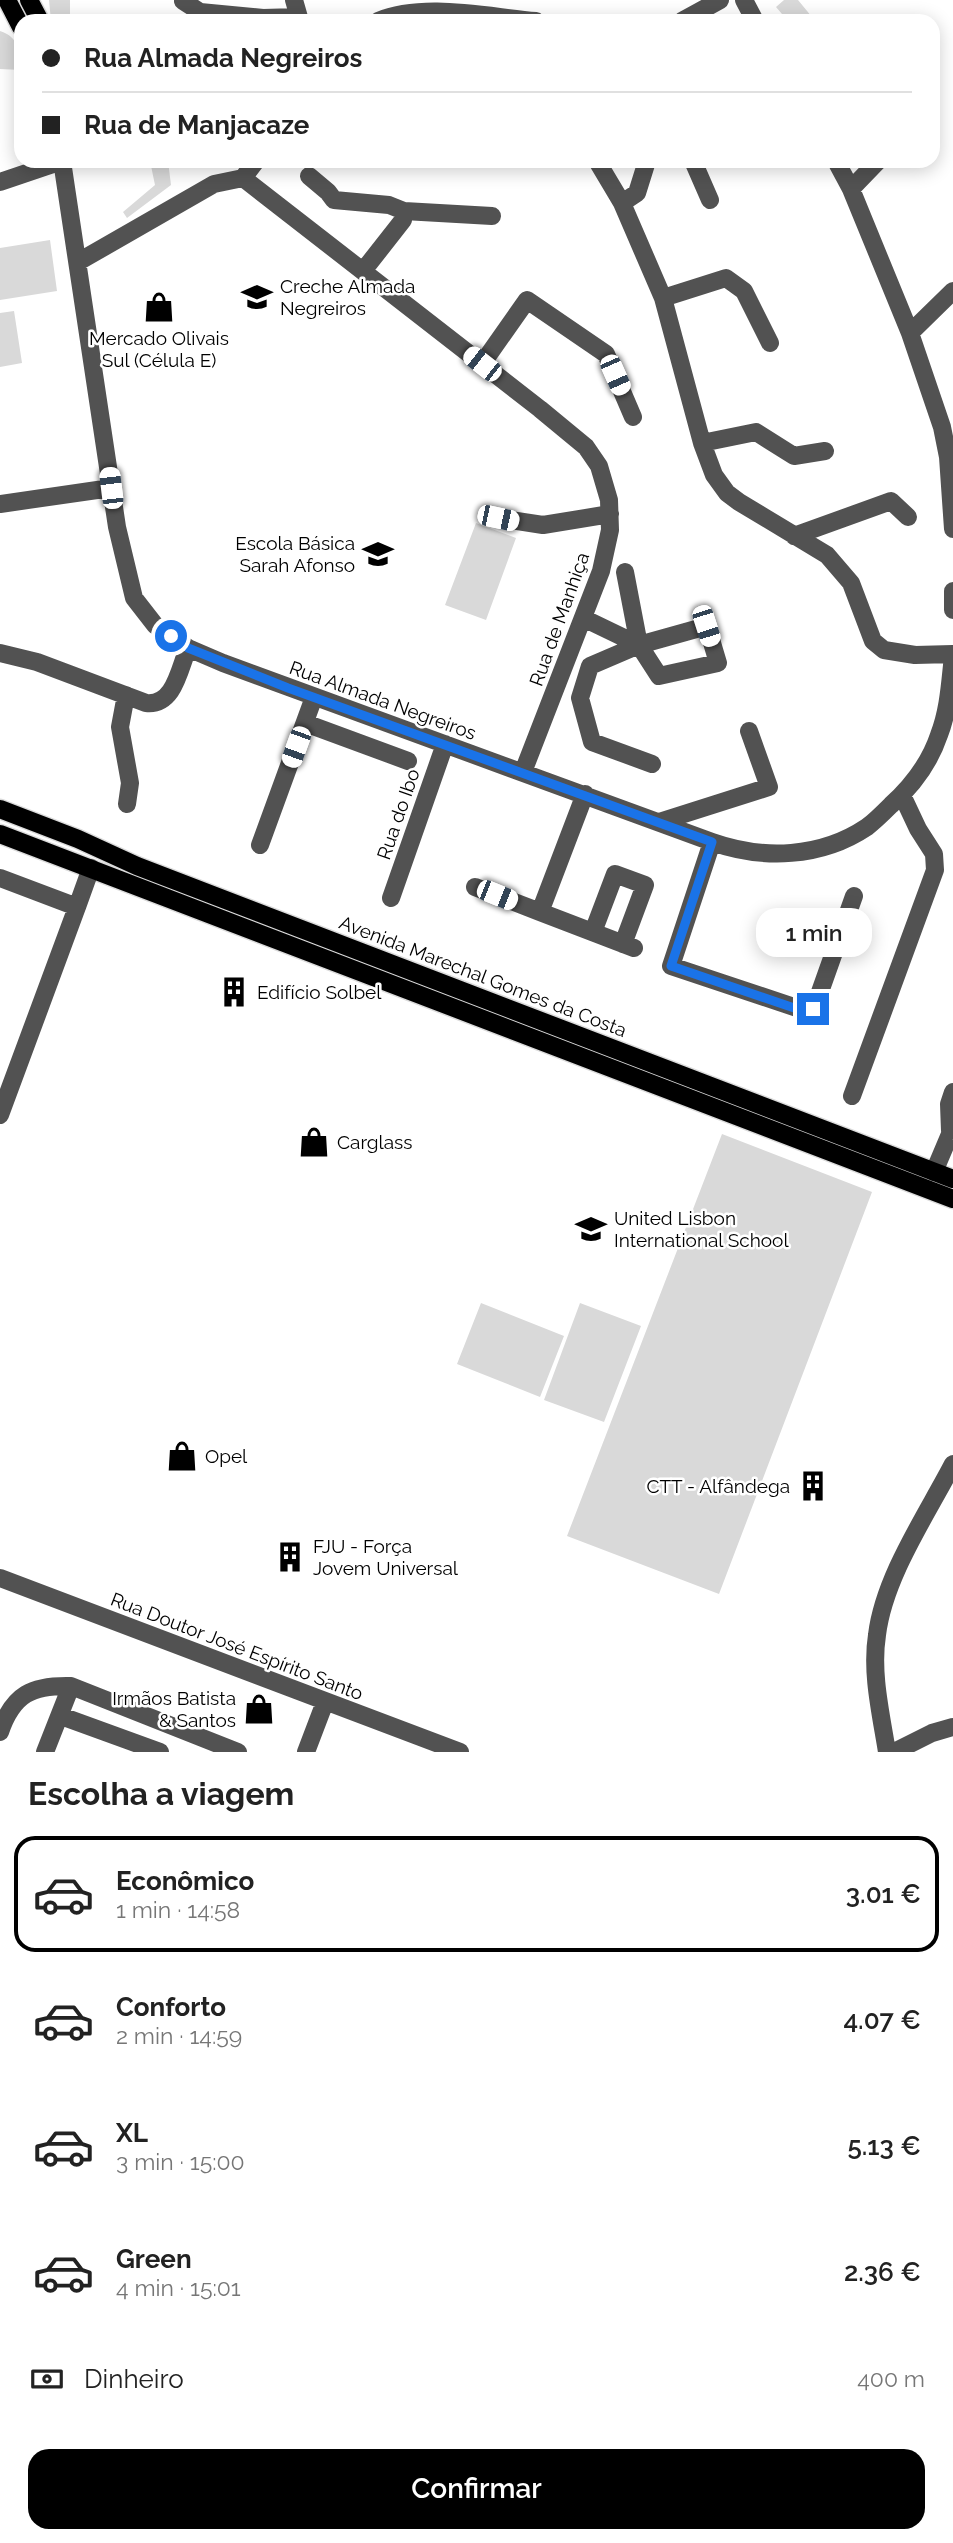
<!DOCTYPE html>
<html lang="pt">
<meta charset="utf-8">
<style>
body{margin:0;font-family:Raleway,sans-serif;background:#f6f6f6;color:#222;height:100vh;display:flex;flex-direction:column;font-size:26px;white-space:nowrap}
*{box-sizing:border-box;margin:0}
p{font-size:23px;color:#767676}
.icon{flex:none;width:38px;height:38px;fill:none;stroke:currentColor;stroke-width:2;stroke-linecap:round;stroke-linejoin:round}
.map{position:relative;height:1752px;overflow:hidden}
.side{display:flex;flex-direction:column;background:#fff;flex:1}
.side>*{flex:none}
.hud{position:absolute;left:14px;top:14px;width:926px;height:154px;border-radius:21px;box-shadow:0 4px 18px #0003;display:grid;align-content:center;height:154px;padding:0 28px;background:#fff}
.end{position:absolute;width:32px;height:32px;margin:-16px;border:9px solid #1a73e8;background:#fff;box-shadow:0 0 0 4px #fff}
.from{border-radius:50%}
.bubble{position:absolute;height:49px;border-radius:21px;background:#fff;box-shadow:0 4px 18px #0003;font-size:23px;font-weight:600;line-height:49px;text-align:center}
.car{position:absolute;width:21px;height:42px;margin:-21px -10px;border-radius:9px;box-shadow:0 0 5px 2px #0007;background:linear-gradient(#fff 24%,#345 0 40%,#fff 0 76%,#345 0 86%,#fff 0)}
.hud b{display:flex;align-items:center;gap:24px;height:66px;font-size:26px}
.hud b+b{border-top:2px solid #e0e0e0}
.hud i{width:18px;height:18px;background:#222}
ul{padding:0;list-style:none}
li{display:flex;align-items:center;gap:21px;height:116px;margin:0 14px 10px;padding:0 14px;border:4px solid transparent;border-radius:21px}
li div{flex:1}
li b{display:block;font-size:26px}
li em{font-style:normal;font-weight:600}
li.selected{border-color:#000}
li>.icon{width:63px;height:63px;stroke-width:1.5}
h2{padding:0 28px;font-size:32px;line-height:84px}
.pay{display:flex;align-items:center;gap:18px;height:77px;padding:0 28px;font-size:26px}
.pay p{margin-inline-start:auto}
.primary-button{display:flex;gap:14px;margin-top:auto;padding:14px 28px}
.primary-button a{flex:1;height:80px;border-radius:21px;background:#000;color:#fff;font-size:28px;font-weight:600;line-height:80px;text-align:center}
.map>svg:first-child{display:block}
.green{fill:#d9d9d9}
.lines{fill:none;stroke-linecap:round;stroke-linejoin:round}
.major-casing{stroke:#dbdbdb;stroke-width:21}
.minor{stroke:#525252;stroke-width:18}
.major{stroke:#000;stroke-width:18}
.route{stroke:#1a73e8;stroke-width:9}
.labels{text-anchor:middle;dominant-baseline:central;stroke-width:5;stroke-linejoin:round;paint-order:stroke}
.poi-label{font-size:19px;fill:#000;stroke:#fff;text-anchor:start}
.street-label{font-size:19px;fill:#000;stroke:#fff}
</style>
<div class="map">
<svg width="953" height="1752" viewBox="0 0 953 1752">
<rect width="100%" height="100%" fill="#fff"/>
<path class="green" d="M 49,0 L 70,0 L 70,21 L 51,21 Z
M 784,0 L 798,0 L 812,17 L 808,21 L 788,21 L 776,7 Z
M 0,31 C 19,37 21,53 21,70 L 0,69 Z
M 150,161 L 168,161 L 171,185 L 127,218 L 123,212 L 155,185 Z
M 50,240 L 57,291 L 0,300 L 0,248 Z
M 14,311 L 22,363 L 0,367 L 0,313 Z
M 476,523 L 516,538 L 486,620 L 445,605 Z
M 722,1134 L 872,1192 L 719,1594 L 567,1536 Z
M 481,1303 L 564,1336 L 540,1397 L 457,1364 Z
M 580,1303 L 641,1326 L 604,1422 L 544,1400 Z"/>
<g class="lines">
<g class="major-casing">
<path id="major" d="M 7,0 L 21,27
M 29,0 L 40,21
M 0,809 L 78,839 L 137,866 L 953,1179
M 0,834 L 953,1199"/>
</g>
<path class="minor" d="M 294,0 L 300,21
M 744,0 L 755,21
M 183,1 L 200,12 L 263,18 L 298,17
M 378,21 C 424,2 487,17 536,21
M 682,21 L 720,0
M 62,161 L 117,527 L 134,598 L 155,625 L 188,648 L 223,663 L 712,842 C 763,860 821,858 867,827 C 875,821 883,813 891,805 C 912,786 930,762 939,735 C 949,709 950,682 953,656
M 597,161 L 622,203 L 663,298 L 702,443 L 714,475 L 727,493 L 739,502 L 827,555 L 851,583 L 873,641 L 884,650 L 915,655 L 953,654
M 693,161 L 710,200
M 836,161 L 851,189 L 910,333 L 942,427 L 948,457 L 953,529
M 309,176 L 328,192 L 334,200 L 389,205 L 404,211
M 243,178 L 540,409 L 586,447 L 599,466 L 609,500 L 610,530 L 601,571 L 523,772
M 0,182 L 62,161
M 851,189 L 878,161
M 622,203 L 637,193 L 647,161
M 78,262 L 214,184 L 243,178 L 256,161
M 363,271 L 403,220 L 404,211 L 492,216
M 663,298 L 726,278 L 744,291 L 770,343
M 910,333 L 953,291
M 482,364 L 527,300 L 606,354 L 633,417
M 702,443 L 756,432 L 794,456 L 825,451
M 0,504 L 111,488
M 498,518 L 543,525 L 610,514
M 794,536 L 891,501 L 908,517
M 625,572 L 639,645 L 590,666 L 580,698 L 592,742 L 652,764
M 953,591 L 953,610
M 583,618 L 639,645 L 659,676 L 718,663 L 707,626 L 639,645
M 0,653 L 37,662 L 146,703 C 174,706 179,670 188,648
M 126,695 L 120,727 L 130,783 L 127,804
M 305,723 L 408,761
M 585,794 L 540,912 L 634,948
M 659,822 L 769,787 L 749,731
M 712,842 L 671,966 L 809,1012 L 815,1006 L 854,896
M 260,845 L 314,697
M 0,878 L 77,907 L 91,868
M 475,887 L 540,912
M 391,898 L 445,744
M 593,932 L 615,874 L 645,885 L 623,944
M 852,1096 L 935,870 L 934,854 L 918,829 L 902,795
M 0,1115 L 77,907
M 950,1131 L 949,1104 L 953,1092
M 934,1172 L 953,1127
M 0,1578 L 460,1752
M 61,1716 L 160,1752
M 0,1732 C 13,1694 32,1685 71,1686 L 238,1752
M 45,1752 L 71,1686
M 306,1752 L 325,1702
M 887,1752 C 881,1714 871,1673 877,1635 C 884,1577 926,1516 953,1464
M 894,1752 L 932,1733 L 953,1727"/>
<use href="#major" class="major"/>
</g>
<g class="lines">
<path class="route" d="M 171,636 L 188,648 L 288,688 L 712,842 L 671,966 L 803,1011 L 808,1012 L 813,1009"/>
</g>
<defs>
<g id="school-bare" transform="scale(2.415)"><path d="M0-5L7-2L0 1L-7-2ZM-4 1L0 2.5L4 1V4Q0 6-4 4Z" fill="#000" stroke="#fff" stroke-width="2.5" paint-order="stroke"/></g>
<g id="shop-bare" transform="scale(2.415)"><path d="M-5-2.5h2.3a2.7 3.5 0 0 1 5.4 0H5L5.5 6h-11ZM-1.5-2.5h3a1.5 2.3 0 0 0-3 0Z" fill="#000" stroke="#fff" stroke-width="2.5" paint-order="stroke"/></g>
<g id="building-bare" transform="scale(2.415)"><path d="M-4-6H4V6H1V3H-1V6H-4ZM-2.5-4.3h1.7v1.8h-1.7ZM.8-4.3h1.7v1.8H.8ZM-2.5-1h1.7V.8h-1.7ZM.8-1h1.7V.8H.8Z" fill="#000" stroke="#fff" stroke-width="2.5" paint-order="stroke"/></g>
</defs>
<g fill-rule="evenodd">
<use href="#school-bare" x="257" y="297"/>
<use href="#shop-bare" x="159" y="307"/>
<use href="#school-bare" x="378" y="554"/>
<use href="#building-bare" x="234" y="992"/>
<use href="#shop-bare" x="314" y="1142"/>
<use href="#school-bare" x="591" y="1229"/>
<use href="#shop-bare" x="182" y="1456"/>
<use href="#building-bare" x="813" y="1486"/>
<use href="#building-bare" x="290" y="1557"/>
<use href="#shop-bare" x="259" y="1709"/>
</g>
<g class="labels">
<g class="poi-label">
<text x="280" y="286">Creche Almada<tspan x="280" dy="22">Negreiros</tspan></text>
<text x="159" y="338" text-anchor="middle">Mercado Olivais<tspan x="159" dy="22">Sul (Célula E)</tspan></text>
<text x="355" y="543" text-anchor="end">Escola Básica<tspan x="355" dy="22">Sarah Afonso</tspan></text>
<text x="257" y="992">Edifício Solbel</text>
<text x="337" y="1142">Carglass</text>
<text x="614" y="1218">United Lisbon<tspan x="614" dy="22">International School</tspan></text>
<text x="205" y="1456">Opel</text>
<text x="790" y="1486" text-anchor="end">CTT - Alfândega</text>
<text x="313" y="1546">FJU - Força<tspan x="313" dy="22">Jovem Universal</tspan></text>
<text x="236" y="1698" text-anchor="end">Irmãos Batista<tspan x="236" dy="22">&amp; Santos</tspan></text>
</g>
<g class="street-label">
<text transform="translate(559 619) rotate(-70)">Rua de Manhiça</text>
<text transform="translate(383 700) rotate(20)">Rua Almada Negreiros</text>
<text transform="translate(398 814) rotate(-71)">Rua do Ibo</text>
<text transform="translate(483 976) rotate(21)">Avenida Marechal Gomes da Costa</text>
<text transform="translate(237 1646) rotate(21)">Rua Doutor José Espírito Santo</text>
</g>
</g>
</svg>
<i class="end from" style="left:171px;top:636px"></i>
<i class="end" style="left:813px;top:1009px"></i>
<div class="bubble" style="left:756px;top:908px;width:116px">1 min</div>
<i class="car" style="left:482px;top:364px;rotate:308deg"></i>
<i class="car" style="left:615px;top:375px;rotate:156deg"></i>
<i class="car" style="left:111px;top:488px;rotate:353deg"></i>
<i class="car" style="left:498px;top:518px;rotate:102deg"></i>
<i class="car" style="left:706px;top:626px;rotate:162deg"></i>
<i class="car" style="left:296px;top:747px;rotate:200deg"></i>
<i class="car" style="left:497px;top:895px;rotate:112deg"></i>
<div class="hud">
<b><i class="from"></i>Rua Almada Negreiros</b>
<b><i></i>Rua de Manjacaze</b>
</div>
</div>
<section class="side">
<h2>Escolha a viagem</h2>
<ul>
<li class="selected"><svg class="icon" aria-label="car" viewBox="0 0 24 24"><path d="M5 17H2v-5l4-1 3-4h7l3 4 3 1v5h-3M9 17h6M6 11h13"/><circle cx="7" cy="17" r="2"/><circle cx="17" cy="17" r="2"/></svg><div><b>Econômico</b><p>1 min · 14:58</p></div><em>3.01 €</em></li>
<li><svg class="icon" aria-label="car" viewBox="0 0 24 24"><path d="M5 17H2v-5l4-1 3-4h7l3 4 3 1v5h-3M9 17h6M6 11h13"/><circle cx="7" cy="17" r="2"/><circle cx="17" cy="17" r="2"/></svg><div><b>Conforto</b><p>2 min · 14:59</p></div><em>4.07 €</em></li>
<li><svg class="icon" aria-label="car" viewBox="0 0 24 24"><path d="M5 17H2v-5l4-1 3-4h7l3 4 3 1v5h-3M9 17h6M6 11h13"/><circle cx="7" cy="17" r="2"/><circle cx="17" cy="17" r="2"/></svg><div><b>XL</b><p>3 min · 15:00</p></div><em>5.13 €</em></li>
<li><svg class="icon" aria-label="car" viewBox="0 0 24 24"><path d="M5 17H2v-5l4-1 3-4h7l3 4 3 1v5h-3M9 17h6M6 11h13"/><circle cx="7" cy="17" r="2"/><circle cx="17" cy="17" r="2"/></svg><div><b>Green</b><p>4 min · 15:01</p></div><em>2.36 €</em></li>
</ul>
<div class="pay"><svg class="icon" aria-label="cash" viewBox="0 0 24 24"><path d="M3 7h18v10H3z"/><circle cx="12" cy="12" r="2"/></svg>Dinheiro<p>400 m</p></div>
<div class="primary-button"><a>Confirmar</a></div>
</section>
